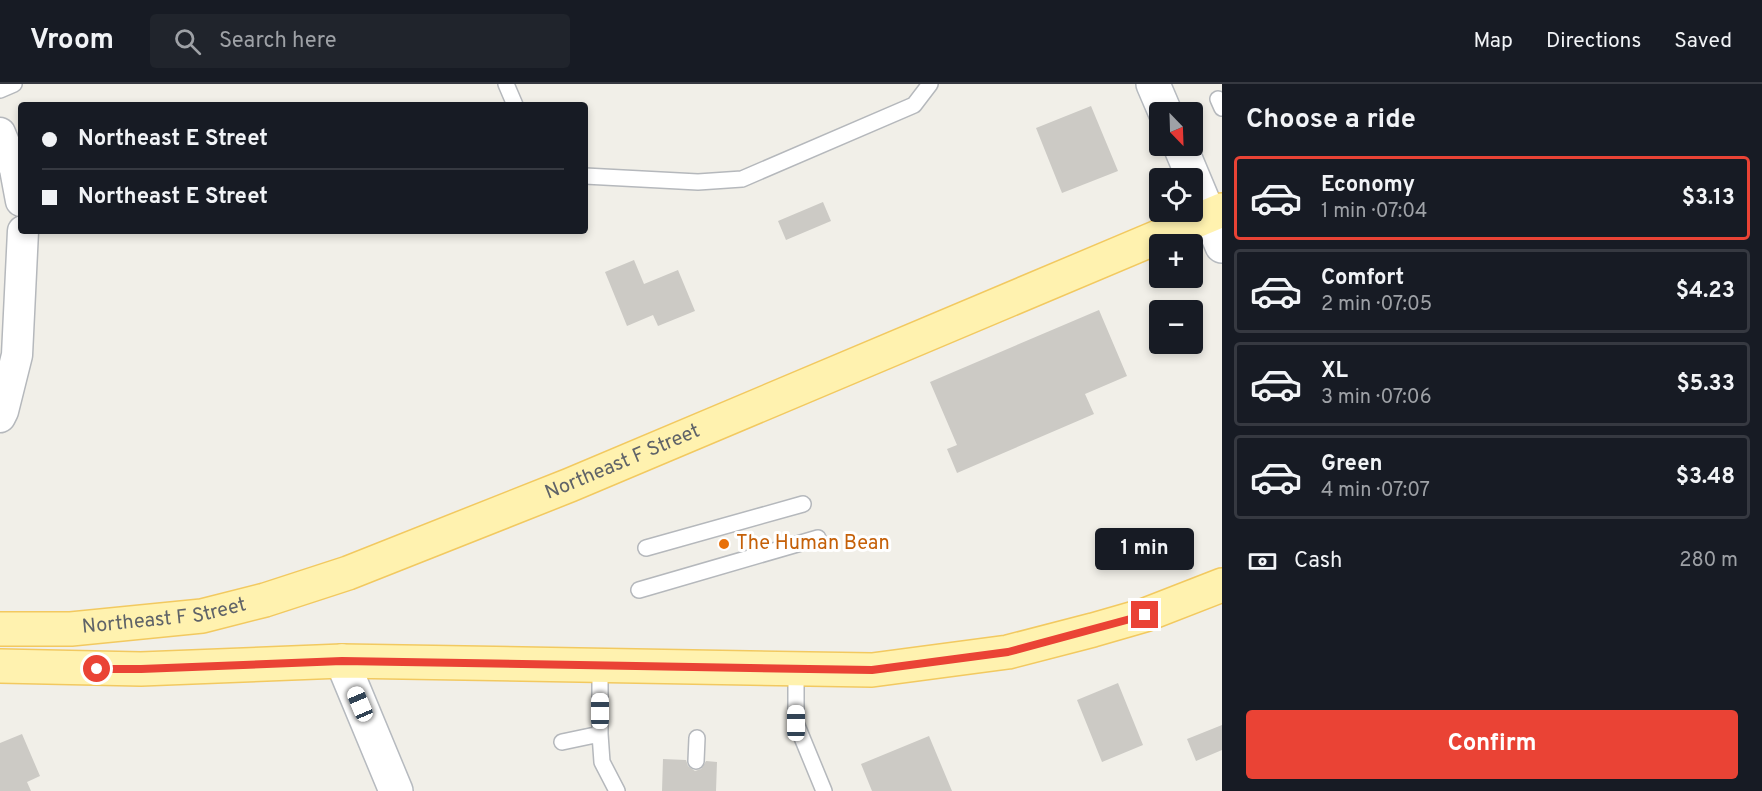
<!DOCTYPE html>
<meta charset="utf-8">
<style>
body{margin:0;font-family:Overpass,sans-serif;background:#20242c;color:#f1f3f6;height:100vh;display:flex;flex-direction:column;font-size:22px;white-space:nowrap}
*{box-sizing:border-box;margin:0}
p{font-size:20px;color:#9ea1a6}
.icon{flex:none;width:33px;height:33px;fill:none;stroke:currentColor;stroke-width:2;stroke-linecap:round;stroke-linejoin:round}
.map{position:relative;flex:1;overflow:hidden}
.side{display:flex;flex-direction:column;background:#171b24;width:540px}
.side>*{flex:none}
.hud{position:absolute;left:18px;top:18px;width:570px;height:132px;border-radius:6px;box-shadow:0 3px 9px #0003;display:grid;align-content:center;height:132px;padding:0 24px;background:#171b24}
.needle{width:39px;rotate:157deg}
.fabs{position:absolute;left:1149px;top:18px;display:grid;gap:12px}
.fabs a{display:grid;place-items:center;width:54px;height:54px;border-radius:6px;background:#171b24;box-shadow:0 3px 9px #0003;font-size:30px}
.end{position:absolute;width:27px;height:27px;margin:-14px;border:8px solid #ea4335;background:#fff;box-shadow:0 0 0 3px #fff}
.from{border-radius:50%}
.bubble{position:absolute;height:42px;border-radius:6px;background:#171b24;box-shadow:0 3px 9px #0003;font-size:20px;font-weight:700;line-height:42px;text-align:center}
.car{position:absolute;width:18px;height:36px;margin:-18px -9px;border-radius:8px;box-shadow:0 0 4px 2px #0007;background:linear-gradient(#fff 24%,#345 0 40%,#fff 0 76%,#345 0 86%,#fff 0)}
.hud b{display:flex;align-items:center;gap:21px;height:57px;font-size:22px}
.hud b+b{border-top:2px solid #363941}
.hud i{width:15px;height:15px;background:#f1f3f6}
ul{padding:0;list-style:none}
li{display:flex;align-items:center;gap:18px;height:84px;margin:0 12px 9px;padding:0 12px;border:3px solid #363941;border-radius:6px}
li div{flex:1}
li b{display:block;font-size:22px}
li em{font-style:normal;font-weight:700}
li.on{border-color:#ea4335}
li>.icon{width:54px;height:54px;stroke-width:1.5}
h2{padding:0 24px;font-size:27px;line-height:72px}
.pay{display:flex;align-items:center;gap:15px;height:66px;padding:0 24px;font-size:22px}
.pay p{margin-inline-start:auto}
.button{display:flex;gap:12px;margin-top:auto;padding:12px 24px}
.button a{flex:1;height:69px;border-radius:6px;background:#ea4335;color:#fff;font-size:24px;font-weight:700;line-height:69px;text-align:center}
header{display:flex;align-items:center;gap:36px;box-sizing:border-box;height:84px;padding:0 30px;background:#171b24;border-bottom:2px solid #363941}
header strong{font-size:28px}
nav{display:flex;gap:33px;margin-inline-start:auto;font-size:21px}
.search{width:420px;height:54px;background:#20242c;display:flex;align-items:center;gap:15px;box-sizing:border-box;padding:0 21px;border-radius:6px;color:#9ea1a6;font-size:22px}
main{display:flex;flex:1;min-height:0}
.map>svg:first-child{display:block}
.building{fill:#cccac5}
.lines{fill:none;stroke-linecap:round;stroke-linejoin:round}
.lane-casing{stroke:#b5b8bc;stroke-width:18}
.street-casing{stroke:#b5b8bc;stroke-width:33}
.secondary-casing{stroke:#b6babf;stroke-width:36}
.primary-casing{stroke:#f2c960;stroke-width:36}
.lane{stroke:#fff;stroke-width:15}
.street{stroke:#fff;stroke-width:30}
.secondary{stroke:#fff;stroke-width:33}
.primary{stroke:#fff2af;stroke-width:33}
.route{stroke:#ea4335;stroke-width:8}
.food-dot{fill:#e8710a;stroke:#fff;stroke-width:2}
.labels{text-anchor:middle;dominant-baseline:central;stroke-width:6;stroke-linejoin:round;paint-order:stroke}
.street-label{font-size:20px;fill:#5f6368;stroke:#fff}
.food-label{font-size:20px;fill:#c56008;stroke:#fff;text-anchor:start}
</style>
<header>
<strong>Vroom</strong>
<div class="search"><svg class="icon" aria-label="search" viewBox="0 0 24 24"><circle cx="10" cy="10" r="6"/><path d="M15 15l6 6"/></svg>Search here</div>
<nav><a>Map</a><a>Directions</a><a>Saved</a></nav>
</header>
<main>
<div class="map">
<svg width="1222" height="707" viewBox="0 0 1222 707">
<rect width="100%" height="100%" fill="#f1efe8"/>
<path class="building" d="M 1091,22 L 1118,87 L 1062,109 L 1036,44 Z
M 823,118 L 831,137 L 786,156 L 778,137 Z
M 634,176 L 644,200 L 678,186 L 695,227 L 658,242 L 653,231 L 627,242 L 605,188 Z
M 1099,226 L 1127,292 L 1085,310 L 1094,330 L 957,389 L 947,365 L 957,361 L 930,298 Z
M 1118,599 L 1143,661 L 1102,678 L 1077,616 Z
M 1222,641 L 1222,666 L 1196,677 L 1187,655 Z
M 22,650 L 40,692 L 27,698 L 31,707 L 0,707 L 0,659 Z
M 929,652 L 952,707 L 872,707 L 861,680 Z
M 663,675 L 686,676 L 688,682 L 695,687 L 701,685 L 706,677 L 717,678 L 716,707 L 662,707 Z"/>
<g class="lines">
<g class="lane-casing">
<path id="lane" d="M 506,0 L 515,21
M 0,6 L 14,0
M 1218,15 L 1222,24
M 585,92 L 698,98 L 742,95 L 914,21 L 930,0
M 646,464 L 803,420
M 639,506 L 818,454
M 796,586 L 796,639 L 824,707
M 600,650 L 602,678 L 617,707
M 562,658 L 600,650 L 600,581
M 696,677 L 697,654"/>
</g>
<g class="street-casing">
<path id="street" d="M 0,49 L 15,85 L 21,117
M 0,333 L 3,327 L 17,271 L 23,147"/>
</g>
<g class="secondary-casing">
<path id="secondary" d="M 1153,0 L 1165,28
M 1180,62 L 1222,162
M 342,577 L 396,707"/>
</g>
<g class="primary-casing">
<g id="primary">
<path id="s1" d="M 0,545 L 71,545 L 202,532 L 265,516 L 348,489 L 570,401 L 1222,126"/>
<path d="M 0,582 L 141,585 L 342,577 L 872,586 L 1008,568 L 1093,546 L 1145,531 L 1222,501"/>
</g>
</g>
<use href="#lane" class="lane"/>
<use href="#street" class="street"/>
<use href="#secondary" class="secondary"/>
<use href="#primary" class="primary"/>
</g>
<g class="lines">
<path class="route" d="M 97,585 L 141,585 L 342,577 L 872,586 L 1008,568 L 1145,531"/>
</g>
<circle class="food-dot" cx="724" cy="460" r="6"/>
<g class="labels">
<g class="street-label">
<text stroke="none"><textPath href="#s1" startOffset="651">Northeast F Street</textPath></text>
<text stroke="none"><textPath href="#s1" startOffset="165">Northeast F Street</textPath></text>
</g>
<g class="food-label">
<text x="736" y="460">The Human Bean</text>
</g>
</g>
</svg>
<div class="fabs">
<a><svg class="needle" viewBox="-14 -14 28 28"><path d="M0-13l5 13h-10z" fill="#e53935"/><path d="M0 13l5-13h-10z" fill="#9ea1a6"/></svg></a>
<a><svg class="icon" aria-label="locate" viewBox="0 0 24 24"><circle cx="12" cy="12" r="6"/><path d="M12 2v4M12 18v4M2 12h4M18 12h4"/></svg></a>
<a>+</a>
<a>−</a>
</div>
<i class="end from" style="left:97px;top:585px"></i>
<i class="end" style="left:1145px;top:531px"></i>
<div class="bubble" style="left:1095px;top:444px;width:99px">1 min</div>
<i class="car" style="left:360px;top:620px;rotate:337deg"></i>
<i class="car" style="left:600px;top:627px;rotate:0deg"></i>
<i class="car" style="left:796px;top:639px;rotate:0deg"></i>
<div class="hud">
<b><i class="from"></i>Northeast E Street</b>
<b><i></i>Northeast E Street</b>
</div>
</div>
<section class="side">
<h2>Choose a ride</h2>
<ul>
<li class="on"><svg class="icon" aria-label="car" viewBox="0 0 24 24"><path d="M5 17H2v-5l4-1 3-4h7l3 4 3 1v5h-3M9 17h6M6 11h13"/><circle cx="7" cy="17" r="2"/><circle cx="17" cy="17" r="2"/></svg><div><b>Economy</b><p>1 min · 07:04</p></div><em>$3.13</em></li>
<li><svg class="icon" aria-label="car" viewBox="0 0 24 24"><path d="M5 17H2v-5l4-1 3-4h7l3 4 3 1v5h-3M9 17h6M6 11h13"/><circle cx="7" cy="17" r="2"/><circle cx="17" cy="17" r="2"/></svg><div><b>Comfort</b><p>2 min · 07:05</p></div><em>$4.23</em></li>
<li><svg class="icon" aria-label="car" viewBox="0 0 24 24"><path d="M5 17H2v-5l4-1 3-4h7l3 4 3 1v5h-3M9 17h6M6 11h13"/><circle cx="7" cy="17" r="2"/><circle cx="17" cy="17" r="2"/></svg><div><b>XL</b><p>3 min · 07:06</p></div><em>$5.33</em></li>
<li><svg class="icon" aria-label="car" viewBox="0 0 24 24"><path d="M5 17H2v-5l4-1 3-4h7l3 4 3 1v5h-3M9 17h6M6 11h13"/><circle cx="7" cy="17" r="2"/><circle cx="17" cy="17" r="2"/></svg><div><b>Green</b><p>4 min · 07:07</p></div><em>$3.48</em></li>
</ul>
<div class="pay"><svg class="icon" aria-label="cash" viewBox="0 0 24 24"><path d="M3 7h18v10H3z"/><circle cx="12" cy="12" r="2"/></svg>Cash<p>280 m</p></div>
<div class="button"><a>Confirm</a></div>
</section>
</main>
